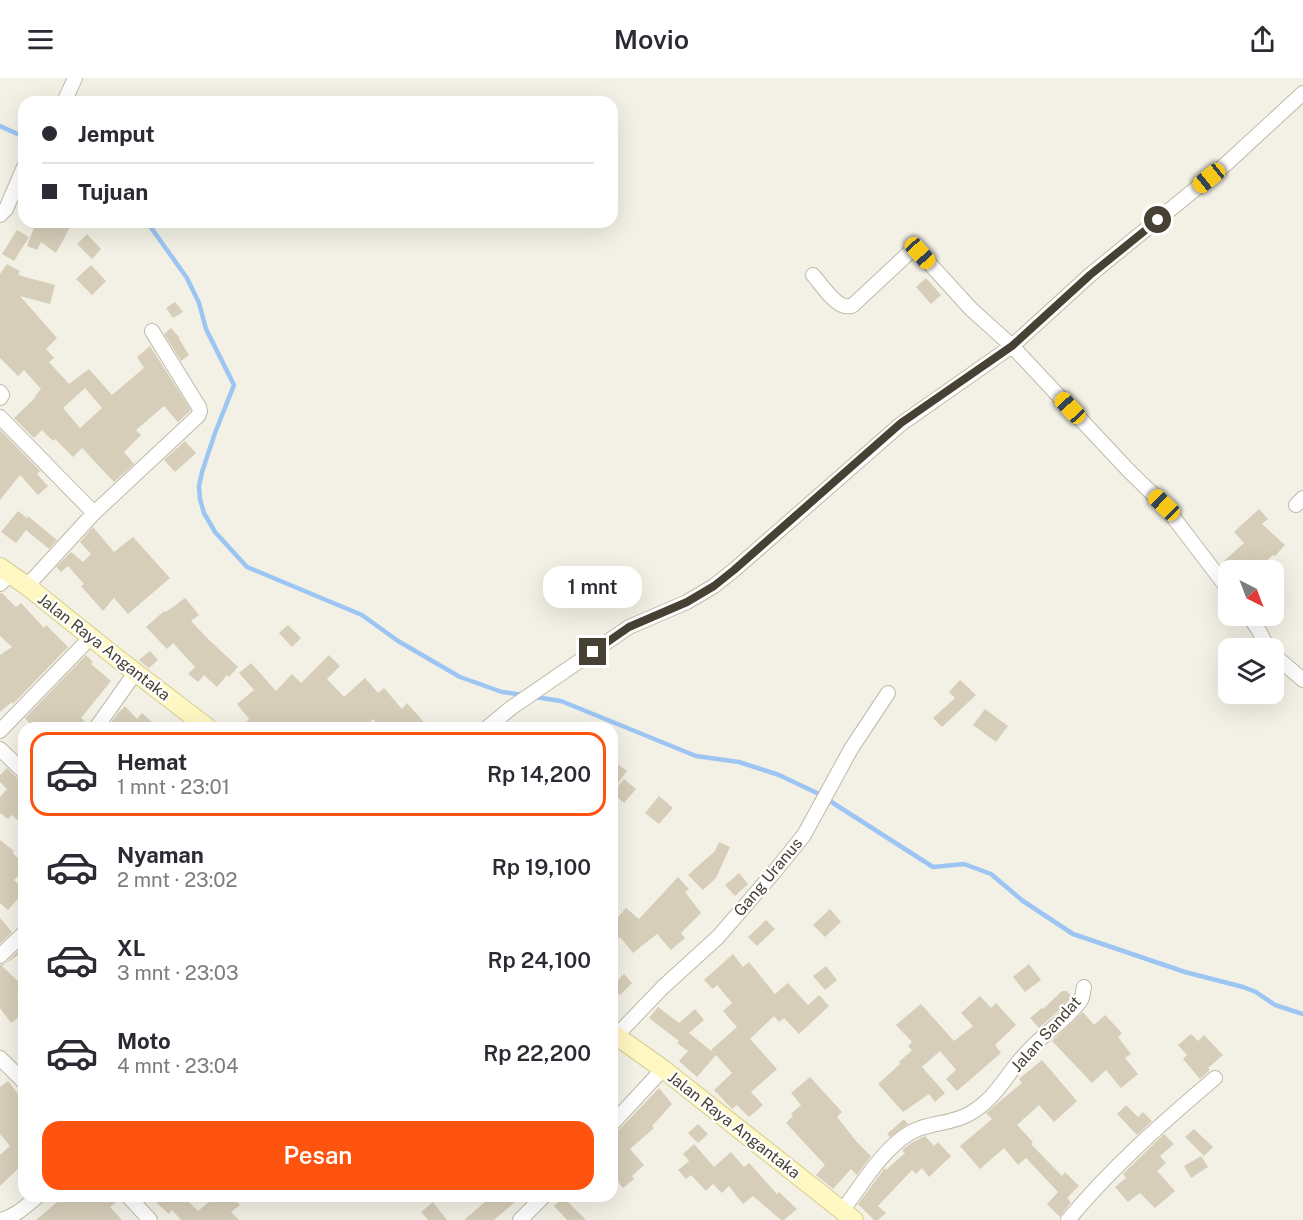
<!DOCTYPE html>
<html lang="id">
<meta charset="utf-8">
<style>
body{margin:0;font-family:"Public Sans",sans-serif;background:#f2f2f3;color:#2b2b33;height:100vh;display:flex;flex-direction:column;font-size:22px;white-space:nowrap}
*{box-sizing:border-box;margin:0}
p{font-size:20px;color:#7c7c81}
.icon{flex:none;width:33px;height:33px;fill:none;stroke:currentColor;stroke-width:2;stroke-linecap:round;stroke-linejoin:round}
.map{position:relative;flex:1;overflow:hidden}
.panel{position:absolute;left:18px;top:644px;width:600px;height:480px;display:flex;flex-direction:column;background:#fff;border-radius:18px;box-shadow:0 6px 24px #0002}
.panel>*{flex:none}
.banner{position:absolute;left:18px;top:18px;width:600px;height:132px;border-radius:18px;box-shadow:0 6px 24px #0002;display:grid;align-content:center;height:132px;padding:0 24px;background:#fff}
.needle{width:39px;rotate:138deg}
.tools{position:absolute;left:1218px;top:482px;display:grid;gap:12px}
.tools a{display:grid;place-items:center;width:66px;height:66px;border-radius:12px;background:#fff;box-shadow:0 6px 24px #0002;font-size:30px}
.end{position:absolute;width:27px;height:27px;margin:-14px;border:8px solid #464134;background:#fff;box-shadow:0 0 0 3px #fff}
.from{border-radius:50%}
.bubble{position:absolute;height:42px;border-radius:18px;background:#fff;box-shadow:0 6px 24px #0002;font-size:20px;font-weight:600;line-height:42px;text-align:center}
.car{position:absolute;width:18px;height:36px;margin:-18px -9px;border-radius:8px;box-shadow:0 0 4px 2px #0007;background:linear-gradient(#f5c518 24%,#345 0 40%,#f5c518 0 76%,#345 0 86%,#f5c518 0)}
.banner b{display:flex;align-items:center;gap:21px;height:57px;font-size:22px}
.banner b+b{border-top:2px solid #e1e1e2}
.banner i{width:15px;height:15px;background:#2b2b33}
ul{padding:10px 0 0;list-style:none}
li{display:flex;align-items:center;gap:18px;height:84px;margin:0 12px 9px;padding:0 12px;border:3px solid transparent;border-radius:18px}
li div{flex:1}
li b{display:block;font-size:22px}
li em{font-style:normal;font-weight:600}
li.selected{border-color:#ff5410}
li>.icon{width:54px;height:54px;stroke-width:1.5}
.cta{display:flex;gap:12px;margin-top:auto;padding:12px 24px}
.cta a{flex:1;height:69px;border-radius:18px;background:#ff5410;color:#fff;font-size:24px;font-weight:600;line-height:69px;text-align:center}
header{display:flex;justify-content:space-between;align-items:center;height:78px;padding:0 24px;background:#fff;font-size:27px;font-weight:600}
.map>svg:first-child{display:block}
.lines{fill:none;stroke-linecap:round;stroke-linejoin:round}
.stream{stroke:#9dc5f4;stroke-width:4.5}
.building{fill:#d6ceb9;fill-rule:evenodd}
.minor-casing{stroke:#bfbaa7;stroke-width:16}
.secondary-casing{stroke:#d6cd92;stroke-width:20}
.minor{stroke:#fff;stroke-width:14}
.secondary{stroke:#fff8c3;stroke-width:18}
.route{stroke:#464134;stroke-width:8}
.labels{text-anchor:middle;dominant-baseline:central;stroke-width:4.5;stroke-linejoin:round;paint-order:stroke}
.street-label{font-size:16px;fill:#464134;stroke:#fff}
</style>
<header><svg class="icon" aria-label="menu" viewBox="0 0 24 24"><path d="M4 6h16M4 12h16M4 18h16"/></svg>Movio<svg class="icon" aria-label="share" viewBox="0 0 24 24"><path d="M12 15V3M7 8l5-5 5 5M5 13v7h14v-7"/></svg></header>
<div class="map">
<svg width="1303" height="1142" viewBox="0 0 1303 1142">
<rect width="100%" height="100%" fill="#f3f1e5"/>
<g class="lines">
<path class="stream" d="M 0,48 L 24,59
M 147,144 L 187,200 L 199,225 L 206,251 L 234,307 L 215,355 L 202,394 L 199,408 L 200,421 L 204,435 L 215,454 L 247,489 L 362,537 L 398,563 L 460,599 L 502,614 L 524,617
M 535,619 L 561,623 L 696,678 L 739,684 L 779,697 L 819,716 L 933,789 L 964,786 L 991,796 L 1023,823 L 1073,856 L 1185,894 L 1243,909 L 1256,914 L 1275,927 L 1303,936"/>
</g>
<path class="building" d="M 36,144 L 73,144 L 56,175 L 41,164 L 37,172 L 27,168 Z
M 17,152 L 29,159 L 14,183 L 2,176 Z
M 87,156 L 101,171 L 92,181 L 77,166 Z
M 7,186 L 20,193 L 18,197 L 55,207 L 50,226 L 20,218 L 57,260 L 46,271 L 54,280 L 49,284 L 69,306 L 89,291 L 112,317 L 144,290 L 137,279 L 150,268 L 191,332 L 178,344 L 164,328 L 136,352 L 141,357 L 124,374 L 134,386 L 114,404 L 82,370 L 73,379 L 55,361 L 53,363 L 42,352 L 34,360 L 14,340 L 36,319 L 35,318 L 41,311 L 24,292 L 18,298 L 0,280 L 0,196 ZM 85,310 L 102,330 L 80,350 L 63,330 Z
M 91,187 L 106,203 L 92,217 L 76,201 Z
M 926,200 L 941,217 L 931,226 L 916,209 Z
M 175,224 L 183,234 L 173,240 L 166,230 Z
M 171,250 L 180,260 L 179,261 L 189,277 L 181,283 L 164,256 Z
M 0,352 L 40,393 L 37,396 L 48,408 L 38,417 L 20,397 L 0,422 Z
M 185,363 L 196,375 L 175,394 L 164,382 Z
M 1259,431 L 1268,441 L 1262,446 L 1285,467 L 1275,478 L 1273,477 L 1256,492 L 1233,492 L 1224,483 L 1244,465 L 1234,454 Z
M 18,433 L 27,440 L 28,438 L 57,462 L 49,471 L 26,452 L 16,465 L 1,454 Z
M 93,449 L 114,474 L 133,459 L 170,500 L 128,536 L 114,520 L 103,533 L 81,508 L 84,506 L 68,488 L 61,494 L 56,489 L 71,474 L 83,484 L 91,476 L 80,464 Z
M 0,515 L 2,515 L 16,529 L 21,525 L 44,550 L 46,547 L 68,569 L 13,626 L 12,624 L 0,634 L 0,577 L 12,569 L 0,558 Z
M 185,520 L 199,537 L 191,543 L 207,560 L 238,589 L 229,599 L 227,597 L 217,609 L 204,597 L 198,604 L 188,596 L 195,589 L 173,565 L 167,571 L 146,549 L 164,533 L 166,534 Z
M 288,547 L 301,560 L 292,569 L 279,555 Z
M 150,573 L 158,582 L 149,590 L 139,582 Z
M 86,577 L 93,584 L 91,586 L 111,603 L 81,640 L 88,646 L 87,650 L 33,650 L 25,640 Z
M 329,577 L 340,588 L 327,601 L 344,619 L 365,600 L 378,615 L 384,610 L 402,631 L 407,625 L 429,650 L 380,650 L 373,641 L 364,650 L 240,650 L 249,641 L 237,626 L 254,612 L 239,595 L 251,585 L 276,613 L 292,596 L 301,605 Z
M 960,602 L 976,617 L 942,649 L 933,640 L 955,620 L 949,614 Z
M 125,628 L 137,641 L 142,635 L 159,650 L 107,650 L 119,634 Z
M 985,631 L 1008,648 L 996,664 L 973,647 Z
M 612,682 L 627,693 L 612,713 Z
M 7,690 L 18,701 L 24,703 L 24,748 L 12,737 L 8,741 L 0,735 L 0,719 L 7,711 L 0,704 L 0,697 Z
M 624,701 L 636,711 L 624,725 L 612,715 Z
M 659,718 L 673,730 L 659,746 L 645,735 Z
M 0,762 L 14,773 L 13,775 L 24,787 L 24,792 L 14,802 L 24,812 L 24,814 L 8,832 L 0,825 Z
M 719,764 L 730,769 L 716,800 L 703,812 L 688,797 L 715,773 Z
M 739,795 L 748,806 L 735,818 L 725,807 Z
M 678,799 L 689,811 L 685,814 L 701,835 L 681,855 L 685,860 L 671,872 L 657,856 L 633,875 L 620,859 L 612,867 L 612,846 L 626,830 L 639,841 Z
M 830,831 L 841,844 L 825,859 L 813,847 Z
M 0,840 L 12,854 L 0,866 Z
M 766,842 L 775,851 L 757,868 L 748,859 Z
M 24,867 L 24,873 L 2,888 L 24,909 L 17,917 L 24,927 L 24,935 L 11,945 L 0,930 L 0,887 L 6,885 Z
M 733,876 L 743,889 L 749,884 L 775,916 L 788,905 L 808,927 L 819,917 L 829,928 L 799,956 L 784,940 L 779,944 L 774,938 L 750,961 L 777,991 L 751,1014 L 763,1027 L 749,1039 L 737,1027 L 732,1031 L 714,1012 L 732,995 L 716,977 L 697,999 L 679,983 L 688,973 L 677,965 L 679,963 L 649,940 L 658,929 L 679,945 L 695,931 L 704,942 L 689,955 L 715,976 L 711,972 L 737,949 L 723,933 L 732,925 L 717,907 L 713,911 L 704,902 Z
M 1029,886 L 1041,902 L 1025,914 L 1013,899 Z
M 826,888 L 837,902 L 825,912 L 813,898 Z
M 624,896 L 632,905 L 620,917 L 612,910 L 612,908 Z
M 1062,913 L 1067,913 L 1072,919 L 1064,928 L 1039,950 L 1030,940 L 1042,930 L 1043,931 Z
M 980,918 L 991,930 L 996,925 L 1016,947 L 995,967 L 1001,975 L 957,1013 L 946,1001 L 956,992 L 940,973 L 922,989 L 945,1015 L 935,1024 L 929,1016 L 903,1034 L 878,1006 L 900,986 L 899,984 L 912,972 L 908,968 L 912,964 L 896,947 L 921,926 L 954,963 L 973,948 L 961,935 Z
M 1083,934 L 1094,947 L 1105,937 L 1122,955 L 1118,959 L 1131,976 L 1125,980 L 1138,996 L 1121,1010 L 1106,992 L 1092,1005 L 1052,963 Z
M 1191,956 L 1198,963 L 1204,957 L 1223,977 L 1208,990 L 1210,992 L 1200,1001 L 1183,981 L 1187,977 L 1178,967 Z
M 1042,982 L 1077,1023 L 1054,1044 L 1039,1027 L 1017,1047 L 1033,1064 L 1031,1066 L 1062,1098 L 1065,1094 L 1079,1108 L 1067,1120 L 1071,1124 L 1060,1139 L 1047,1126 L 1058,1114 L 1026,1080 L 1018,1087 L 1004,1070 L 980,1091 L 960,1068 L 992,1041 L 986,1035 L 1022,1005 L 1019,1001 Z
M 810,999 L 842,1034 L 837,1039 L 856,1063 L 871,1078 L 857,1097 L 851,1091 L 833,1111 L 816,1097 L 825,1087 L 786,1045 L 793,1038 L 791,1036 L 801,1027 L 791,1015 Z
M 8,1003 L 19,1017 L 24,1013 L 24,1085 L 0,1108 L 0,1077 L 10,1068 L 0,1056 L 0,1009 Z
M 659,1010 L 672,1026 L 652,1048 L 654,1050 L 630,1071 L 644,1087 L 632,1098 L 634,1101 L 623,1110 L 612,1097 L 612,1055 L 619,1052 Z
M 1126,1027 L 1138,1039 L 1143,1034 L 1152,1043 L 1137,1057 L 1117,1036 Z
M 904,1041 L 908,1046 L 890,1059 L 887,1056 Z
M 698,1046 L 708,1056 L 698,1065 L 688,1055 Z
M 1194,1051 L 1213,1069 L 1204,1078 L 1185,1059 Z
M 1164,1056 L 1174,1066 L 1160,1078 L 1166,1085 L 1157,1093 L 1175,1113 L 1155,1130 L 1140,1115 L 1128,1124 L 1115,1109 L 1126,1100 L 1123,1096 Z
M 925,1058 L 934,1068 L 938,1064 L 951,1078 L 929,1099 L 922,1090 L 916,1096 L 912,1092 L 878,1128 L 886,1135 L 878,1142 L 874,1142 L 858,1126 L 885,1090 L 886,1092 L 905,1075 L 902,1072 L 913,1064 Z
M 694,1066 L 714,1089 L 731,1074 L 744,1089 L 749,1085 L 777,1116 L 779,1114 L 797,1131 L 784,1142 L 781,1142 L 753,1118 L 743,1126 L 729,1108 L 722,1115 L 713,1106 L 706,1113 L 691,1097 L 686,1101 L 678,1092 L 689,1083 L 683,1076 Z
M 1201,1078 L 1208,1089 L 1191,1100 L 1184,1088 Z
M 64,1118 L 119,1118 L 120,1121 L 110,1129 L 122,1142 L 36,1142 Z
M 149,1118 L 183,1118 L 198,1133 L 216,1118 L 232,1118 L 240,1127 L 231,1134 L 239,1142 L 181,1142 L 172,1132 L 169,1136 Z
M 492,1118 L 522,1118 L 494,1142 L 464,1142 Z
M 563,1119 L 586,1142 L 567,1142 L 554,1128 Z
M 433,1124 L 447,1142 L 428,1142 L 421,1134 Z"/>
<g class="lines">
<g class="minor-casing">
<path id="minor" d="M 64,24 L 75,0
M 0,137 L 6,131 L 24,89
M 813,197 C 820,205 832,223 842,227 C 846,229 847,228 852,228 L 911,173 L 920,175 L 971,231 L 1012,268 L 1129,393 L 1164,427 L 1228,511
M 0,314 L 2,317 L 0,320
M 0,339 L 90,431 L 93,436
M 1296,427 L 1303,420
M 0,506 L 10,496
M 27,508 L 93,436 L 198,338 L 200,333 L 199,329 L 152,253
M 1248,537 L 1258,551 L 1268,570
M 1274,577 L 1303,602
M 96,650 L 135,595
M 487,650 L 511,630 L 629,549 L 687,524 L 714,508 L 734,492 L 901,346 L 1012,268 L 1090,197 L 1226,86 L 1303,15
M 0,653 L 91,559
M 0,671 L 24,694
M 0,878 L 24,855
M 616,958 L 663,909 L 718,859 L 775,793 L 804,757 L 851,671 L 888,615
M 0,980 L 24,1004
M 612,1046 L 663,991
M 128,1118 L 150,1142
M 842,1133 C 862,1107 880,1074 908,1056 C 926,1044 950,1047 969,1036 C 999,1019 1007,993 1031,970 C 1045,955 1070,939 1081,922 C 1083,918 1083,913 1084,909
M 1,1142 C 16,1138 26,1128 38,1118
M 520,1142 L 544,1118
M 1068,1142 C 1112,1089 1163,1044 1215,1000"/>
</g>
<g class="secondary-casing">
<path id="secondary" d="M 0,489 L 27,508 L 118,581 L 208,650
M 612,955 L 663,991 L 854,1142"/>
</g>
<use href="#minor" class="minor"/>
<use href="#secondary" class="secondary"/>
</g>
<g class="lines">
<path class="route" d="M 593,574 L 629,549 L 687,524 L 714,508 L 734,492 L 901,345 L 1012,268 L 1090,197 L 1158,142"/>
</g>
<g class="labels">
<g class="street-label">
<text transform="translate(104 569) rotate(38)">Jalan Raya Angantaka</text>
<text transform="translate(768 799) rotate(-50)">Gang Uranus</text>
<text transform="translate(1046 956) rotate(-48)">Jalan Sandat</text>
<text transform="translate(734 1047) rotate(38)">Jalan Raya Angantaka</text>
</g>
</g>
</svg>
<div class="tools">
<a><svg class="needle" viewBox="-14 -14 28 28"><path d="M0-13l5 13h-10z" fill="#e53935"/><path d="M0 13l5-13h-10z" fill="#7c7c81"/></svg></a>
<a><svg class="icon" aria-label="layers" viewBox="0 0 24 24"><path d="M12 4l9 5-9 5-9-5zM3 14l9 5 9-5"/></svg></a>
</div>
<i class="end from" style="left:1158px;top:142px"></i>
<i class="end" style="left:593px;top:574px"></i>
<div class="bubble" style="left:543px;top:488px;width:99px">1 mnt</div>
<i class="car" style="left:1209px;top:100px;rotate:231deg"></i>
<i class="car" style="left:920px;top:175px;rotate:138deg"></i>
<i class="car" style="left:1070px;top:330px;rotate:317deg"></i>
<i class="car" style="left:1164px;top:427px;rotate:314deg"></i>
<div class="banner">
<b><i class="from"></i>Jemput</b>
<b><i></i>Tujuan</b>
</div>
<section class="panel">
<ul>
<li class="selected"><svg class="icon" aria-label="car" viewBox="0 0 24 24"><path d="M5 17H2v-5l4-1 3-4h7l3 4 3 1v5h-3M9 17h6M6 11h13"/><circle cx="7" cy="17" r="2"/><circle cx="17" cy="17" r="2"/></svg><div><b>Hemat</b><p>1 mnt · 23:01</p></div><em>Rp 14,200</em></li>
<li><svg class="icon" aria-label="car" viewBox="0 0 24 24"><path d="M5 17H2v-5l4-1 3-4h7l3 4 3 1v5h-3M9 17h6M6 11h13"/><circle cx="7" cy="17" r="2"/><circle cx="17" cy="17" r="2"/></svg><div><b>Nyaman</b><p>2 mnt · 23:02</p></div><em>Rp 19,100</em></li>
<li><svg class="icon" aria-label="car" viewBox="0 0 24 24"><path d="M5 17H2v-5l4-1 3-4h7l3 4 3 1v5h-3M9 17h6M6 11h13"/><circle cx="7" cy="17" r="2"/><circle cx="17" cy="17" r="2"/></svg><div><b>XL</b><p>3 mnt · 23:03</p></div><em>Rp 24,100</em></li>
<li><svg class="icon" aria-label="car" viewBox="0 0 24 24"><path d="M5 17H2v-5l4-1 3-4h7l3 4 3 1v5h-3M9 17h6M6 11h13"/><circle cx="7" cy="17" r="2"/><circle cx="17" cy="17" r="2"/></svg><div><b>Moto</b><p>4 mnt · 23:04</p></div><em>Rp 22,200</em></li>
</ul>
<div class="cta"><a>Pesan</a></div>
</section>
</div>
